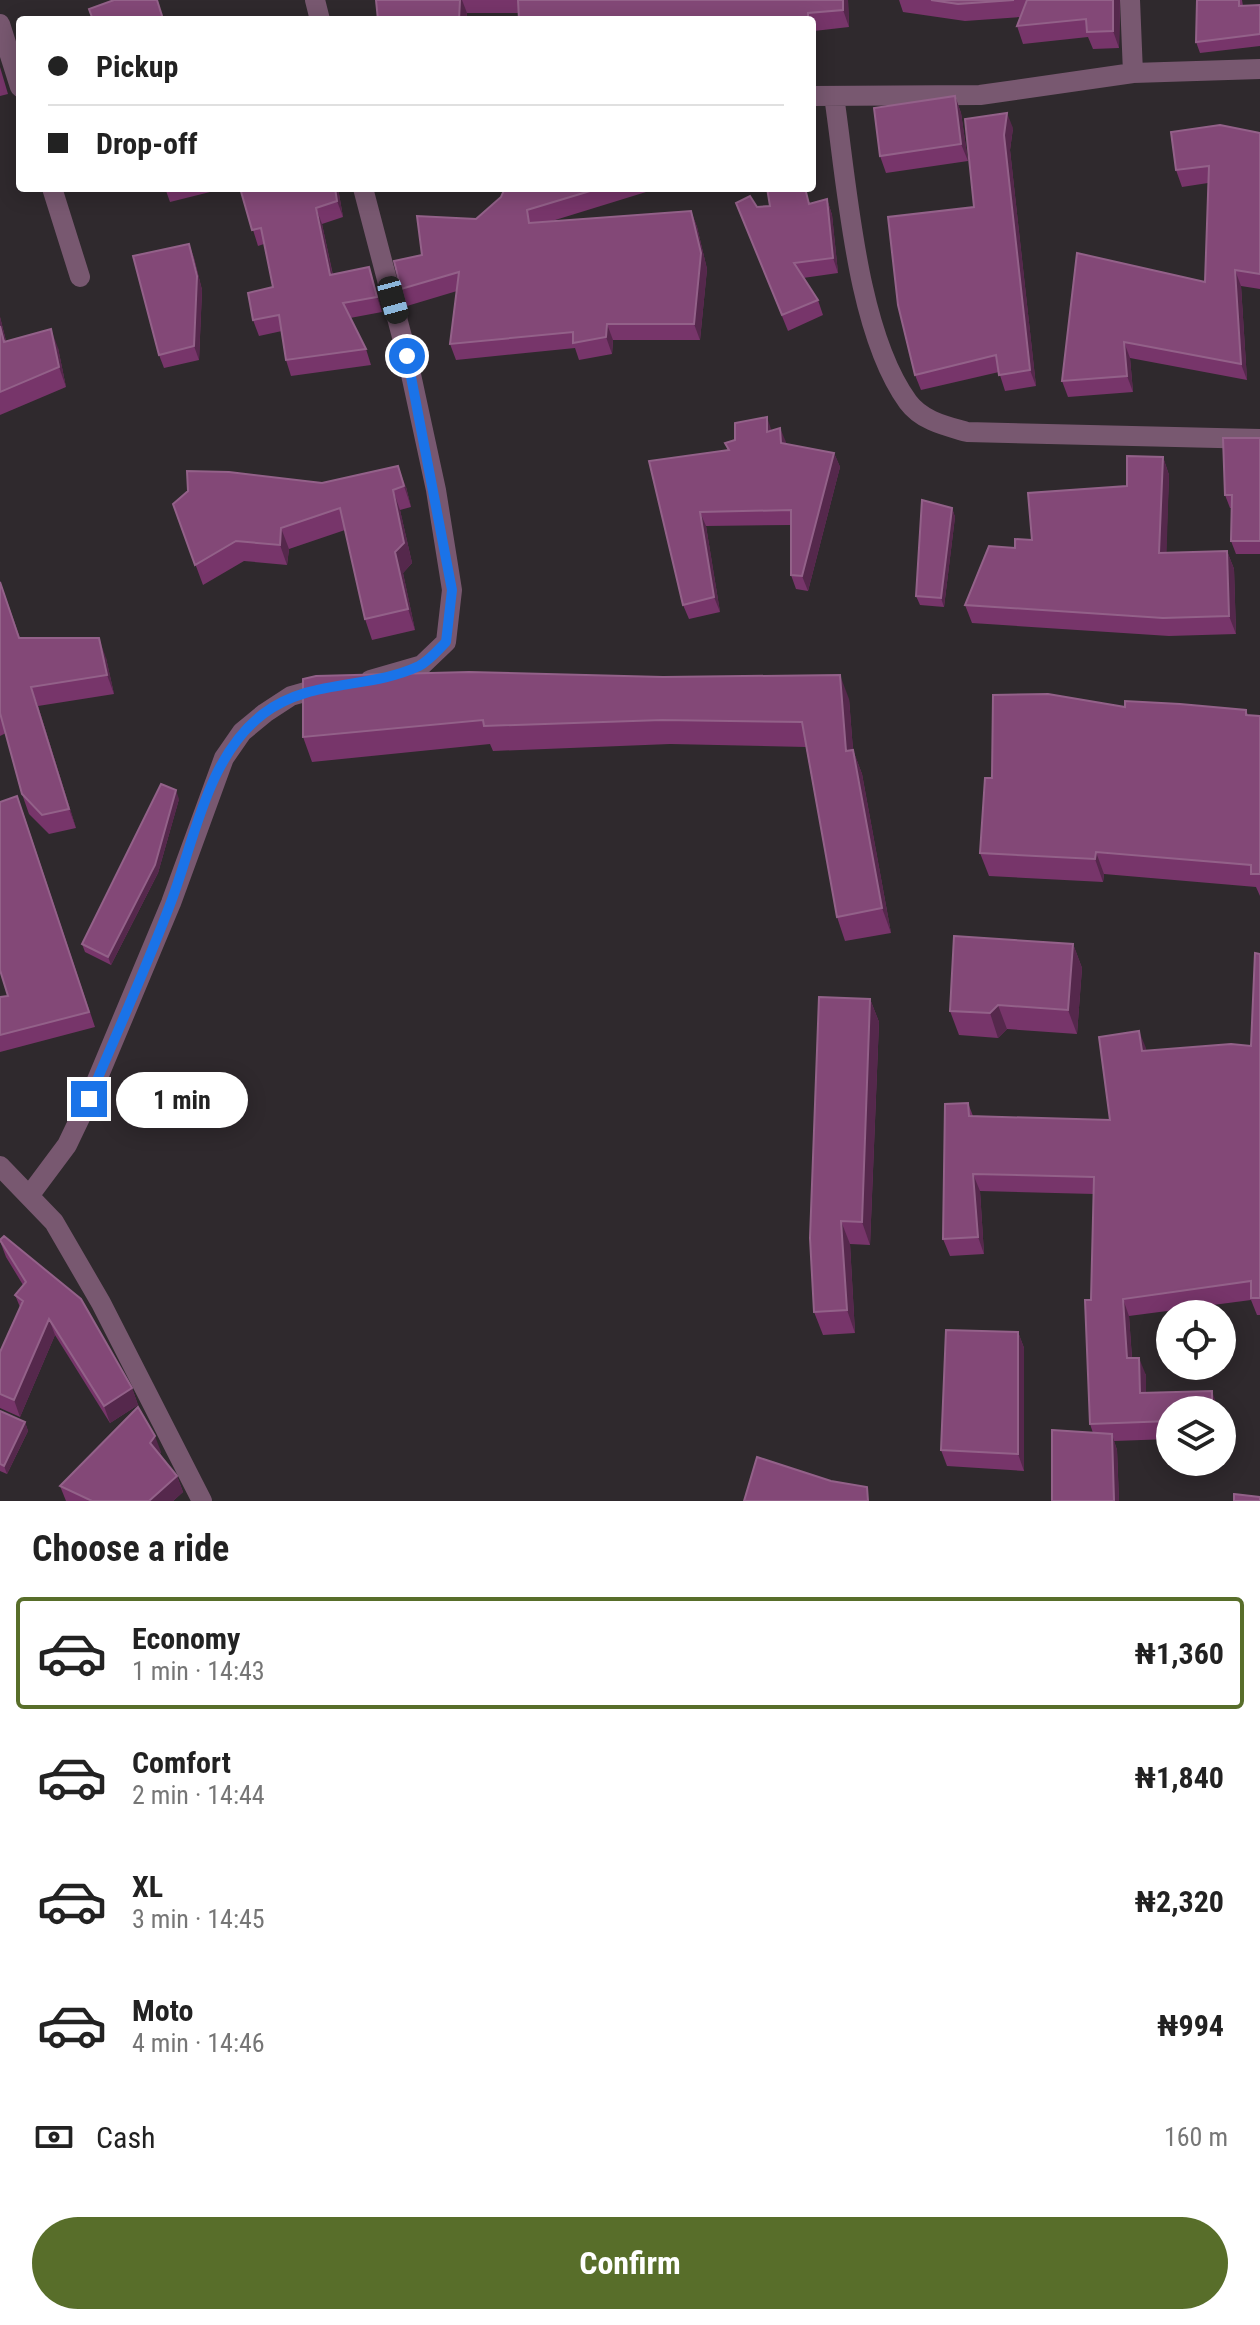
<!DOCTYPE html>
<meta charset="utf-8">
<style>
body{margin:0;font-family:"Roboto Condensed",sans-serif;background:#f2f2f2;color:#222;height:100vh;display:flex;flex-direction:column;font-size:30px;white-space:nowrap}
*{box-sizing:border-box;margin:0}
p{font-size:26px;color:#767676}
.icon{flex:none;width:44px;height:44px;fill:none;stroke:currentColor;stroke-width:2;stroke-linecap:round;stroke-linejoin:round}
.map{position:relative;height:1501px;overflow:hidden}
.sheet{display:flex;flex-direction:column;background:#fff;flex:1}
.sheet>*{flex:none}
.top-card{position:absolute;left:16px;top:16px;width:800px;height:176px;border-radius:8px;box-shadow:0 4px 20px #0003;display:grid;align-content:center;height:176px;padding:0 32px;background:#fff}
.tools{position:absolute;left:1156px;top:1300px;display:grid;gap:16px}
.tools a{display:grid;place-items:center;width:80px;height:80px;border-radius:50%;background:#fff;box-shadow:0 4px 20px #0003;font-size:40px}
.end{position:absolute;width:36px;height:36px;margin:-18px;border:10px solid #1a73e8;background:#fff;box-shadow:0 0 0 4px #fff}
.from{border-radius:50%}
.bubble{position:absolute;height:56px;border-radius:28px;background:#fff;box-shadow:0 4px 20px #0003;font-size:26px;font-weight:700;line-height:56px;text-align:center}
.car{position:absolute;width:24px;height:48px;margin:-24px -12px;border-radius:10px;box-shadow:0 0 6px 2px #0007;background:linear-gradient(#222 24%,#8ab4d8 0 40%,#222 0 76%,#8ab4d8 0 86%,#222 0)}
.top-card b{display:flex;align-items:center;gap:28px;height:76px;font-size:30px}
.top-card b+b{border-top:2px solid #e0e0e0}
.top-card i{width:20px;height:20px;background:#222}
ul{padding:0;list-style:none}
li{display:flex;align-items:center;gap:24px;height:112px;margin:0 16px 12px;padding:0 16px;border:4px solid transparent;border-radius:8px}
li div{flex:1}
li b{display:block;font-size:30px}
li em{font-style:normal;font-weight:700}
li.active{border-color:#586e2a}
li>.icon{width:72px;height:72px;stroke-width:1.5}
h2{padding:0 32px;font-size:36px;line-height:96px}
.pay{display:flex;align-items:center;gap:20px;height:88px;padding:0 32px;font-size:30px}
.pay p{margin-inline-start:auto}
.primary-button{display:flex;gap:16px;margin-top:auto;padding:16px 32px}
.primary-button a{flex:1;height:92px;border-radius:48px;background:#586e2a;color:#fff;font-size:32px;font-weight:700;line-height:92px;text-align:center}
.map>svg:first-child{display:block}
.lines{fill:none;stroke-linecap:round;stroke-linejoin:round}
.minor{stroke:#785870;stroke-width:20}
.wall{fill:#77356a}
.shaded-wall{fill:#55284c}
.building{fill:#834877;stroke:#936189;stroke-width:2}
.route{stroke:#1a73e8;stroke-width:10}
</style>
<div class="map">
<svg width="1260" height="1501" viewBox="0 0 1260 1501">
<rect width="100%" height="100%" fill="#2f292d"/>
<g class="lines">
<path class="minor" d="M 315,0 L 320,20
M 0,24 L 20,87
M 1133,73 L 1260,69
M 812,96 L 980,95 L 1133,73 L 1130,0
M 834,96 C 847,183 856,331 908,402 C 922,421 946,426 967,432 L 1260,439
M 52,188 L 80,277
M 363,188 L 407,356 L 436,490 L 452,590 L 446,642 L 422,665 L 370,680
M 0,1166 L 54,1222 L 101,1303 L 202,1501
M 29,1196 L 67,1145 L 89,1099 L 171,903 L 224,758 L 242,732 L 265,713 L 291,696 L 326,686"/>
</g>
<path class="wall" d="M 376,0 L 848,0 L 849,27 L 814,31 L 816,53 L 812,53 L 812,20 L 519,20 L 519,13 L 467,13 L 466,20 L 378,20 Z
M 899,0 L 1120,0 L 1119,48 L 1093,49 L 1088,37 L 1023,44 L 1017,26 L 1020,17 L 965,21 L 903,12 Z
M 1197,0 L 1242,0 L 1243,6 L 1260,5 L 1260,46 L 1200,53 L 1196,42 Z
M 0,67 L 8,94 L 0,96 Z
M 955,96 L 961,113 L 968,161 L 886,173 L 880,156 Z
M 1013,128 L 1010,150 L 1036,386 L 1005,391 L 999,372 L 921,390 L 915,375 L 974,207 Z
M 1260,133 L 1260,289 L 1241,286 L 1247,380 L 1130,358 L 1133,392 L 1068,397 L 1062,381 L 1205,282 L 1208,183 L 1182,187 L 1176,170 Z
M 165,188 L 226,188 L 170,202 Z
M 240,188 L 338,188 L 343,217 L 322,224 L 333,275 L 369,267 L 374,283 L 382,312 L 350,318 L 366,349 L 371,365 L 291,376 L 286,360 L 282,331 L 259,336 L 253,320 L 273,287 L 264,244 L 258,246 Z
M 505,188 L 659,188 L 552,221 L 691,211 L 697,227 L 707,269 L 700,340 L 613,340 L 612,354 L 579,360 L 575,348 L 456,360 L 450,344 L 457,291 L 407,306 L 401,289 L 422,255 L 476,219 L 501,197 Z
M 827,199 L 832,215 L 838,273 L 803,278 L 818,300 L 823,315 L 788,331 L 736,203 L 757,207 L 811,203 Z
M 189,244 L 194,258 L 202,290 L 199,360 L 164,368 L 159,355 Z
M 0,317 L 6,341 L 58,348 L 66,387 L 0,415 Z
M 771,430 L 786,444 L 834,453 L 840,467 L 808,591 L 796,589 L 791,575 L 791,525 L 706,526 L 720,612 L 689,619 L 683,605 L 649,461 L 728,450 L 725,443 Z
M 1260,438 L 1260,554 L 1236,554 L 1231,541 L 1231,508 L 1230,508 L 1225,495 Z
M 1163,457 L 1169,475 L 1166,553 L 1227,551 L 1234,569 L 1236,634 L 1169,636 L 972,623 L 965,605 L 1032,540 L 1127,486 Z
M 322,483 L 406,487 L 411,507 L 400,510 L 412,563 L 403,573 L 415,630 L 372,640 L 365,619 L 345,530 L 289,549 L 287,565 L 244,561 L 203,585 L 173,504 Z
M 952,508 L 955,517 L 944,607 L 920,605 L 916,596 Z
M 0,581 L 20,638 L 106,658 L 114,694 L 38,706 L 76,828 L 49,834 L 29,814 L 22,794 L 6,733 L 0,736 Z
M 663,677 L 849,699 L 853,750 L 862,774 L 891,933 L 845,941 L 837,917 L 806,747 L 670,744 L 493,751 L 490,744 L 312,762 L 303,737 Z
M 1125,707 L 1246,710 L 1248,715 L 1260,716 L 1260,896 L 1256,887 L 1104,874 L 1103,882 L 989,876 L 980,853 L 992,778 Z
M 179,799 L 158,873 L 111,965 L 85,952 L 82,944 Z
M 23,812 L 95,1027 L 0,1052 L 0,997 L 8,996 Z
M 1073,944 L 1082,968 L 1077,1034 L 1007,1029 L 998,1038 L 959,1035 L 950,1011 Z
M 1260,954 L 1260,1315 L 1257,1315 L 1251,1300 L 1129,1316 L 1132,1358 L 1146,1375 L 1146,1393 L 1218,1408 L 1170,1410 L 1170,1439 L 1114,1441 L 1117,1450 L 1119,1501 L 1052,1501 L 1093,1433 L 1090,1424 L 1091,1300 L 1094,1194 L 980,1191 L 984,1254 L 950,1256 L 943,1239 L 968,1103 L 973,1116 L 1110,1120 L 1146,1048 L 1146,1051 L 1251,1046 Z
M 870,999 L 879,1022 L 870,1245 L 850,1244 L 855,1333 L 823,1335 L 814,1312 Z
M 0,1241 L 132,1388 L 138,1405 L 110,1423 L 55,1335 L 20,1417 L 0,1408 L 0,1352 L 20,1307 L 15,1295 L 23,1285 L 6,1257 Z
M 1018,1332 L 1024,1348 L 1024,1471 L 947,1466 L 941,1450 Z
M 0,1411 L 25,1422 L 28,1431 L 7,1474 L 0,1471 Z
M 161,1452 L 160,1454 L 177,1476 L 183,1492 L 173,1501 L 66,1501 L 60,1486 Z"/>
<path class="shaded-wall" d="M 460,0 L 462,0 L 467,13 L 466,20 L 459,20 Z
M 843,0 L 848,0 L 849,27 L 843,10 Z
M 1113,0 L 1120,0 L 1119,48 L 1113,31 Z
M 812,25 L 814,31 L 816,53 L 812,41 Z
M 955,96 L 961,113 L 968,161 L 961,144 Z
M 1007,113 L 1013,128 L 1010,150 L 1036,386 L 1030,370 L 1004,135 Z
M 335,188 L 338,188 L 343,217 L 337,201 Z
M 827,199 L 832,215 L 838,273 L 833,258 Z
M 316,208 L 322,224 L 336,291 L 330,275 Z
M 691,211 L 697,227 L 707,269 L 700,340 L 694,324 Z
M 189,244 L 194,258 L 202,290 L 199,360 L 194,346 Z
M 369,267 L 374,283 L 382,312 L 377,297 Z
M 1235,270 L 1241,286 L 1247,380 L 1241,364 Z
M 0,317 L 11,361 L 0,326 Z
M 607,324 L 613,340 L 612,354 L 606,337 Z
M 51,329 L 58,348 L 66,387 L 59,367 Z
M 1124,342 L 1130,358 L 1133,392 L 1127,376 Z
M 767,417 L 772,432 L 767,432 Z
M 780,428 L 786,442 L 786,457 L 781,443 Z
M 834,453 L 840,467 L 808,591 L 802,576 Z
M 1163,457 L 1169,475 L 1166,572 L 1159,553 Z
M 398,466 L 406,487 L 411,507 L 404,486 Z
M 393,490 L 400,510 L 412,563 L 403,573 L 415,630 L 408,609 L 395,552 Z
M 952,508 L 955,517 L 944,607 L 941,598 Z
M 700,512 L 706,526 L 720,612 L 714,597 Z
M 281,528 L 289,549 L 287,565 L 280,545 Z
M 1227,551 L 1234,569 L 1236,634 L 1229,616 Z
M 99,638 L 106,658 L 114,694 L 107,675 Z
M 840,675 L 849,699 L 855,775 L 846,751 Z
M 31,687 L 38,706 L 76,828 L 69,809 Z
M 853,750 L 862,774 L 891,933 L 882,908 Z
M 176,790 L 179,799 L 158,873 L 111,965 L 108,957 Z
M 1096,852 L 1104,874 L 1103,882 L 1095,859 Z
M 1073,944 L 1082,968 L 1077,1034 L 1068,1010 Z
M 870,999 L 879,1022 L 870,1245 L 862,1222 Z
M 998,1005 L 1007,1029 L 998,1038 L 990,1013 Z
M 1139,1031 L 1146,1048 L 1148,1068 L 1142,1051 Z
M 973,1174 L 980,1191 L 984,1254 L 978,1237 Z
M 841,1221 L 850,1244 L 855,1333 L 847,1310 Z
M 1123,1299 L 1129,1316 L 1133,1375 L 1127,1358 Z
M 49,1319 L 55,1335 L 20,1417 L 14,1400 Z
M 1018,1332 L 1024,1348 L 1024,1471 L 1018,1454 Z
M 1139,1358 L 1146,1375 L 1146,1410 L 1140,1393 Z
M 132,1388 L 138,1405 L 110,1423 L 104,1406 Z
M 1212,1391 L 1218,1408 L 1218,1410 L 1212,1410 Z
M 25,1422 L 28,1431 L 7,1474 L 4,1466 Z
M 1112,1434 L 1117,1450 L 1119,1501 L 1114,1501 Z
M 155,1436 L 161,1452 L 156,1459 L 150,1443 Z
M 177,1476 L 183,1492 L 173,1501 L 149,1501 Z"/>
<path class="building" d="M 114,0 L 157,0 L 163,19 L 93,20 L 89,9 Z
M 376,0 L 460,0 L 459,20 L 378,20 Z
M 518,0 L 843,0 L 843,10 L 808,13 L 808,20 L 519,20 Z
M 931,0 L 1014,0 L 958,4 Z
M 1027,0 L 1113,0 L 1113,31 L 1087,32 L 1086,19 L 1017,26 Z
M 1197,0 L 1239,0 L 1239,6 L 1260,5 L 1260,34 L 1196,42 Z
M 955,96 L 961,144 L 880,156 L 874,108 Z
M 1007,113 L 1004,135 L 1030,370 L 999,375 L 996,355 L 915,375 L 898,305 L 888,217 L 974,207 L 965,119 Z
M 1220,125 L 1260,133 L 1260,274 L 1235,270 L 1241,364 L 1124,342 L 1127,376 L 1062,381 L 1077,253 L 1205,282 L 1209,166 L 1176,170 L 1171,132 Z
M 240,188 L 335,188 L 337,201 L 316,208 L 330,275 L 369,267 L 377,297 L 343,303 L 366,349 L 286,360 L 279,315 L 253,320 L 248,293 L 273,287 L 261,228 L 252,230 Z
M 505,188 L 600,188 L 527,210 L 529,223 L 691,211 L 701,253 L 694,324 L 607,324 L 606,337 L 573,343 L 573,332 L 450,344 L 459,272 L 401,289 L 394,261 L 422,255 L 417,216 L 476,219 L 501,197 Z
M 767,188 L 805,188 L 809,204 L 827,199 L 833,258 L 794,263 L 818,300 L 782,315 L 736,203 L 750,196 L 757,207 L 770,206 Z
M 189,244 L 197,276 L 194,346 L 159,355 L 133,256 Z
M 0,326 L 4,342 L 51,329 L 59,367 L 0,392 Z
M 767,417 L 767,432 L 780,428 L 781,443 L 834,453 L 802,576 L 791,575 L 791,510 L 700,512 L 714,597 L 683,605 L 649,461 L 729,450 L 725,443 L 735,440 L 735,423 Z
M 1223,438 L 1260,438 L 1260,541 L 1231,541 L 1232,495 L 1225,495 Z
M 1127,456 L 1163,457 L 1159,553 L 1227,551 L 1229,616 L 1163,618 L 965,605 L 989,546 L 1015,548 L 1015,539 L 1032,540 L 1028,493 L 1127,486 Z
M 398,466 L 404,486 L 393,490 L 404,543 L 395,552 L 408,609 L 365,619 L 340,508 L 281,528 L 280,545 L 236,541 L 195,565 L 173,504 L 188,491 L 187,471 L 229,472 L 322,483 Z
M 922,500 L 952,508 L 941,598 L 916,596 Z
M 0,582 L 19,638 L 99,638 L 107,675 L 31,687 L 69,809 L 42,815 L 22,794 L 0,713 Z
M 469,672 L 663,677 L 840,675 L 846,751 L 853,750 L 882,908 L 837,917 L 802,722 L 662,720 L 484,726 L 483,720 L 303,737 L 303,679 L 316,676 Z
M 1048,694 L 1125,707 L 1125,701 L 1180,704 L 1246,710 L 1246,715 L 1260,716 L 1260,874 L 1251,874 L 1251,865 L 1096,852 L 1095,859 L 980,853 L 985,778 L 992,778 L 993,695 Z
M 161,784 L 176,790 L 155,865 L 108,957 L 82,944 Z
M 17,796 L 89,1012 L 0,1035 L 0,997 L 8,996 L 0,970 L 0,802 Z
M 954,936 L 1073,944 L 1068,1010 L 998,1005 L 990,1013 L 950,1011 Z
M 1255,953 L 1260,954 L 1260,1298 L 1251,1298 L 1251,1281 L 1123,1299 L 1127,1358 L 1139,1358 L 1140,1393 L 1212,1391 L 1212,1410 L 1170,1410 L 1170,1421 L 1090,1424 L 1085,1300 L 1091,1300 L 1094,1177 L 973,1174 L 978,1237 L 943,1239 L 945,1104 L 968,1103 L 969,1116 L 1110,1120 L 1099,1037 L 1139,1031 L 1142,1051 L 1231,1044 L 1251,1046 Z
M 819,997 L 870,999 L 862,1222 L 841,1221 L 847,1310 L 814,1312 L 810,1238 Z
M 4,1236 L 81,1299 L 132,1388 L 104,1406 L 49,1319 L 14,1400 L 0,1394 L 0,1352 L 23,1301 L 15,1295 L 26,1282 L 0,1240 Z
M 946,1330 L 1018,1332 L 1018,1454 L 941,1450 Z
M 138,1407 L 155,1436 L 150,1443 L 177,1476 L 149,1501 L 92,1501 L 60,1486 Z
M 0,1411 L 25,1422 L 4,1466 L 0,1464 Z
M 1052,1430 L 1112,1434 L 1114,1501 L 1052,1501 Z
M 757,1457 L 831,1481 L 867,1487 L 868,1501 L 744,1501 Z
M 1234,1494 L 1260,1497 L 1260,1501 L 1234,1501 Z"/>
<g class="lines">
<path class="route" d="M 89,1099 C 116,1034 146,969 171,902 C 195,839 207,757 263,714 C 310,678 368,690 419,666 C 429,661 438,650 446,642 L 452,590 L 407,356"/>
</g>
</svg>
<div class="tools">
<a><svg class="icon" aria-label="locate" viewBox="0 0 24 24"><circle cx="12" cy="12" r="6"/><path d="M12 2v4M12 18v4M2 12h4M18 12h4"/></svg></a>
<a><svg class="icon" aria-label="layers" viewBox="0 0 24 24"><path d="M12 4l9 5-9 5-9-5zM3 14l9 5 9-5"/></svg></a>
</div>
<i class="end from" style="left:407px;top:356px"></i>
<i class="end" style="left:89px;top:1099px"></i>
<div class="bubble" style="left:116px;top:1072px;width:132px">1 min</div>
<i class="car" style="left:393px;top:300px;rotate:165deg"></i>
<div class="top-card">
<b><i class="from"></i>Pickup</b>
<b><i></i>Drop-off</b>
</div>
</div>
<section class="sheet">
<h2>Choose a ride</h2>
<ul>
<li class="active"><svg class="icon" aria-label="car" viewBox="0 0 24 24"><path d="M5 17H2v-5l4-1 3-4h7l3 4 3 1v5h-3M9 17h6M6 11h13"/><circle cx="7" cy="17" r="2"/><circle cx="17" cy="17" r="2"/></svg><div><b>Economy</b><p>1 min · 14:43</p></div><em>₦1,360</em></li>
<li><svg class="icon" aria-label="car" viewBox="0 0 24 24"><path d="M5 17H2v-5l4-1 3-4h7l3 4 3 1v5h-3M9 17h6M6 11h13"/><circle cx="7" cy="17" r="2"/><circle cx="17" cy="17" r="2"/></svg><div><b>Comfort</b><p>2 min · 14:44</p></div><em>₦1,840</em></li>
<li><svg class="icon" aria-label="car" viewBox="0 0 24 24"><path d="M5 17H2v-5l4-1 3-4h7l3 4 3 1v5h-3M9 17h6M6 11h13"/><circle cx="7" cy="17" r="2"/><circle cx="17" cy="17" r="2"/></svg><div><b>XL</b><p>3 min · 14:45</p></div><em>₦2,320</em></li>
<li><svg class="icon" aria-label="car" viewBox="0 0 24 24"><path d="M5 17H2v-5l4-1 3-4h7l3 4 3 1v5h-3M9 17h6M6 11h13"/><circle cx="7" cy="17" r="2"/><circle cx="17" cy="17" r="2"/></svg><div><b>Moto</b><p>4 min · 14:46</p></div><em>₦994</em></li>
</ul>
<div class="pay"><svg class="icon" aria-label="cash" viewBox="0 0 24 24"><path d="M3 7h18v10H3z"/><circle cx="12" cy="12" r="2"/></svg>Cash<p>160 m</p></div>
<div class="primary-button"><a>Confirm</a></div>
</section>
